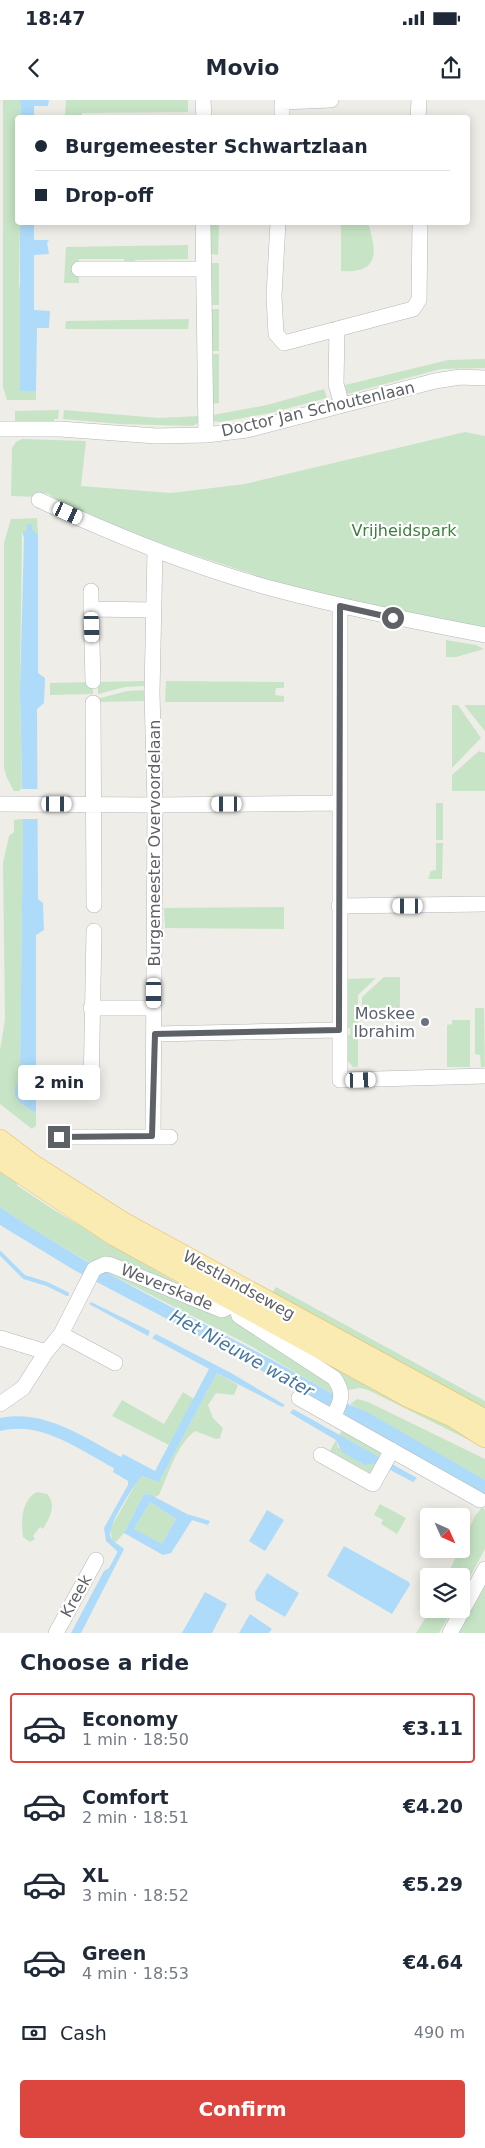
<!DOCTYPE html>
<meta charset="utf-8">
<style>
body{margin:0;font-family:"DejaVu Sans",sans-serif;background:#f2f2f3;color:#1f2937;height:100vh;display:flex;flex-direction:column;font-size:19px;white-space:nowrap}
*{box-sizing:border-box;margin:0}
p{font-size:16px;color:#747a83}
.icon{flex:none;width:28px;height:28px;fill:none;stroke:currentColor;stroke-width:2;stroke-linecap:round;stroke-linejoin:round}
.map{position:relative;height:1533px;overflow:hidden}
.drawer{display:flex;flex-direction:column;background:#fff;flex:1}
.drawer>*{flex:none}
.guide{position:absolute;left:15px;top:15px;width:455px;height:110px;border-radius:5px;box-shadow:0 2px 12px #0003;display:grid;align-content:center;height:110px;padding:0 20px;background:#fff}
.needle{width:32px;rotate:135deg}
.buttons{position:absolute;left:420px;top:1408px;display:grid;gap:10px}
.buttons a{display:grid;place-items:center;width:50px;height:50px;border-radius:5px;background:#fff;box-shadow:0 2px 12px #0003;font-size:25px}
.end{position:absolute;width:22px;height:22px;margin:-11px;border:6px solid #5e6266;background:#fff;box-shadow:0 0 0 2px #fff}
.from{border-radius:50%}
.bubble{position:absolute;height:35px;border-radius:5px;background:#fff;box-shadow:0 2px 12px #0003;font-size:16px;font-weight:700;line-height:35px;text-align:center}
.car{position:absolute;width:15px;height:30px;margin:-15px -8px;border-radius:6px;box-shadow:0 0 4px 1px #0007;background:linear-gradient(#fff 24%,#345 0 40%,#fff 0 76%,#345 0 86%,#fff 0)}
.guide b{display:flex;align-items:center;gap:18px;height:48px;font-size:19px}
.guide b+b{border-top:1px solid #e0e1e3}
.guide i{width:12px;height:12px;background:#1f2937}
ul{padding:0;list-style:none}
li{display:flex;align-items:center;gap:15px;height:70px;margin:0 10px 8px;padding:0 10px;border:2px solid transparent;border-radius:5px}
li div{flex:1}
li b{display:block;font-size:19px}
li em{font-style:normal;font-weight:700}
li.active{border-color:#dd463f}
li>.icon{width:45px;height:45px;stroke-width:1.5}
h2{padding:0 20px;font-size:22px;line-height:60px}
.pay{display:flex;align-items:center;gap:12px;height:55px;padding:0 20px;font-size:19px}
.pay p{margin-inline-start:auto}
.primary-button{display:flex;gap:10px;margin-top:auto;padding:10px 20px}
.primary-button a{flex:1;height:58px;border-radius:5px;background:#dd463f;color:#fff;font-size:20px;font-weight:700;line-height:58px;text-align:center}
.status{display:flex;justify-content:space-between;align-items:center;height:35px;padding:0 25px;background:#fff;direction:ltr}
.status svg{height:14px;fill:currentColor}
header{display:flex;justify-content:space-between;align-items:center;height:65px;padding:0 20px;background:#fff;font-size:22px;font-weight:700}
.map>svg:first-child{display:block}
.green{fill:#c7e5c6}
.water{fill:#addbf9;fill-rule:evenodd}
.pier{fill:#efede7}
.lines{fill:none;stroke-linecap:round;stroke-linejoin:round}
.stream{stroke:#addbf9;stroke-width:4}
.minor-casing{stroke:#b4b7ba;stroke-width:16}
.major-casing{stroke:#e8bf68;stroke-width:20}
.minor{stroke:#fff;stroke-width:15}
.major{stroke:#f9ebb2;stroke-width:19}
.route{stroke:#5e6266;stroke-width:6}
.worship-dot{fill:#6b7280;stroke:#fff;stroke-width:2}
.labels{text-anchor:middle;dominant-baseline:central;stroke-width:4.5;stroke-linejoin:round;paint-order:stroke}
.street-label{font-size:16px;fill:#5e6266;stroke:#fff}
.park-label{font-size:16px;fill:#3b803c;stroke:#fff}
.worship-label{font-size:16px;fill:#5b616d;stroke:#fff;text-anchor:end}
.water-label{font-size:18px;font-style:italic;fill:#4776a2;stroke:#fff}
</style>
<div class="status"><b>18:47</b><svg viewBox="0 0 49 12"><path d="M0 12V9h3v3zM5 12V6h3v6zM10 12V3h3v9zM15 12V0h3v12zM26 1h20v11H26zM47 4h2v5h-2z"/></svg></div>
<header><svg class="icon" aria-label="back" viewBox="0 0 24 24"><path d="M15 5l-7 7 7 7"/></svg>Movio<svg class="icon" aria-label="share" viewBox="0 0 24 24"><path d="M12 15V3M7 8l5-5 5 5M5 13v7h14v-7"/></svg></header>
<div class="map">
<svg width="485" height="1533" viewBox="0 0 485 1533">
<rect width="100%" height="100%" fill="#efede7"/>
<path class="green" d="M 3,0 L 20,0 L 21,17 L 18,18 L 18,122 L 20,123 L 19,184 L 21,193 L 20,291 L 36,291 L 36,300 L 7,300 L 3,287 Z
M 66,0 L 188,0 L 188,12 L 82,13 L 82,17 L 65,16 Z
M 211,123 L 219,123 L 218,155 L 211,154 Z
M 341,123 L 368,123 C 377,151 380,174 341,171 Z
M 188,145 L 188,159 L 135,160 L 135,164 L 124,164 L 124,159 L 79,159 L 79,183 L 64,183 L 66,147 Z
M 211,163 L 219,163 L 219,205 L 211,205 Z
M 211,209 L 219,209 L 219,251 L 211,251 Z
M 189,219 L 188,229 L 65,229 L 66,221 Z
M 211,254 L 219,254 L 219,303 L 211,304 Z
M 485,259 L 485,268 L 441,269 L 347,294 L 345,285 L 448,260 Z
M 324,289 L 327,298 L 270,313 L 221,322 L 213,321 L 213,315 L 267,305 Z
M 59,310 L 58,319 L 54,319 L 54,324 L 15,324 L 15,311 Z
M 64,310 L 159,318 L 199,316 L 198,323 L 193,326 L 120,324 L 63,319 Z
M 465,332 L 485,336 L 485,529 L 292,487 L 191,454 L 102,422 L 61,404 L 49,394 L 43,393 L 38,397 L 11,396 L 12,348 L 16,342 L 22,339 L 86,341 L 81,386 L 171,393 L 245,384 Z
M 37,418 L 38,434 L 33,431 L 32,425 L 27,431 L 22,431 L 20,591 L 22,688 L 21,691 L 14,691 L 7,678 L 4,668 L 4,443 L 11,419 Z
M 446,540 L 476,545 L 484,549 L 456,557 L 446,557 Z
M 145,581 L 145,586 L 125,587 L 98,594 L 98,582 Z
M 166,581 L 284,582 L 284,588 L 276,588 L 275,595 L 284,596 L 284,602 L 165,602 Z
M 93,582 L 93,594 L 50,595 L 50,583 Z
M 145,590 L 145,601 L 97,602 L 97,599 L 127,591 Z
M 452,605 L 458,605 L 481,638 L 452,668 Z
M 464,605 L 485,605 L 485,631 Z
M 479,651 L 485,653 L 485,691 L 452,691 L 452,675 Z
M 436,703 L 443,703 L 443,740 L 436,740 Z
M 23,719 L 20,978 L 18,984 L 22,1005 L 36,1013 L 36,1026 L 32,1029 L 0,1004 L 0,950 L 5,920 L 3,763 L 9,736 L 14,732 L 14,720 Z
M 436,743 L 443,743 L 442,779 L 428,779 L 431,771 L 436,770 Z
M 284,807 L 284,829 L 165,828 L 164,808 Z
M 384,877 L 400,877 L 400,908 L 362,908 L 362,897 Z
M 376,878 L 358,895 L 358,967 L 353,967 L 346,959 L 345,936 L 350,935 L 350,928 L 345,928 L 345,879 Z
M 475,908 L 484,908 L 485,967 L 481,967 L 480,955 L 475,954 Z
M 452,920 L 470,920 L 470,967 L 447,967 L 447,925 L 452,924 Z
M 0,1068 L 12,1074 L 18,1086 L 54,1110 L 194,1193 L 216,1195 L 224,1200 L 223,1204 C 190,1206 134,1157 101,1161 L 99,1159 L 94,1165 L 38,1133 L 0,1107 Z
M 107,1166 L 235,1217 L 328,1276 L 336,1296 L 249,1245 L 104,1171 Z
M 276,1187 L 485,1301 L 485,1315 L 272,1193 Z
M 258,1222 L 485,1342 L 485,1348 L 368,1290 L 360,1288 L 348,1290 L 343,1278 L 334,1269 Z
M 217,1273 L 238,1285 L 234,1295 L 216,1293 L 208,1305 L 213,1318 L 223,1328 L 220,1338 L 216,1339 L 195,1331 C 177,1344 168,1375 159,1395 L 155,1397 L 144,1394 L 124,1433 L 115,1443 L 112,1440 L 110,1429 L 138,1380 L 142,1376 L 159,1382 Z
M 183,1292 L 194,1299 L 169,1345 L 112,1316 L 122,1300 L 164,1324 Z
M 357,1299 L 368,1302 L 485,1359 L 485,1380 L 350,1304 Z
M 344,1328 L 384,1353 L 381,1358 L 339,1335 Z
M 336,1340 L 338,1347 L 362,1364 L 378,1363 L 372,1374 L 330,1351 Z
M 37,1392 L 47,1394 C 57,1404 50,1418 43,1429 L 40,1427 L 33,1436 L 35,1439 L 30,1442 L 23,1437 C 21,1422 21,1400 37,1392 Z
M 150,1402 L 176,1419 L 162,1445 L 134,1429 Z
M 380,1404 L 406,1418 L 397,1434 L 381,1424 L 383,1420 L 374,1415 Z
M 482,1407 L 485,1410 L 485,1449 L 461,1493 L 461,1476 L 447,1476 L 475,1416 Z
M 485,1476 L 485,1533 L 453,1533 Z
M 431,1509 L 453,1509 L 439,1533 L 416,1533 Z"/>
<path class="water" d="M 20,0 L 49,0 L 48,6 L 34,6 L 34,17 L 21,17 Z
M 20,123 L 34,123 L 34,140 L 49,140 L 47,143 L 49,154 L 34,155 L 34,210 L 50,211 L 49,228 L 37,228 L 36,291 L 20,291 Z
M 32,424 L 33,431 L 38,434 L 38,573 L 45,578 L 44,603 L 37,609 L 38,799 L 43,803 L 44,830 L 36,835 L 36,1013 C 28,1008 13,1001 15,989 C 15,986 19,982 20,978 L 23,719 L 20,591 L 24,438 L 22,431 L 27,431 L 27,425 Z
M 0,1107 C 105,1180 225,1230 336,1296 L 336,1299 L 367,1312 L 485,1380 L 485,1396 L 345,1318 L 344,1312 L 332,1306 L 327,1308 L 224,1249 L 74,1170 L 0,1125 Z
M 91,1202 L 150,1231 L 148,1236 L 89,1204 Z
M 156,1234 L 231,1273 L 285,1305 L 282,1307 L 217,1273 L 159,1382 L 142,1376 C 134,1384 108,1426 110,1435 C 111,1442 119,1444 124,1449 L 81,1533 L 71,1533 L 104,1471 L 109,1468 L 117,1453 L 117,1451 L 106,1441 L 104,1428 L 128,1385 L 128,1381 L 113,1372 L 114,1368 C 80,1350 41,1320 0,1331 L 0,1318 C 45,1309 83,1337 121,1357 L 123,1354 L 155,1371 L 209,1269 L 152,1238 Z
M 293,1309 L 417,1378 L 413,1382 L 377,1363 L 364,1365 L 342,1352 L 336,1340 L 290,1313 Z
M 144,1394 L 151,1395 L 187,1414 L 210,1421 L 208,1425 L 192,1420 L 171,1453 L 163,1455 L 124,1433 ZM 150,1402 L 176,1419 L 162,1444 L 134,1429 Z
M 267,1410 L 284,1420 L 265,1451 L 249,1441 Z
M 344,1446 L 409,1482 L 410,1485 L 392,1514 L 327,1476 Z
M 267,1473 L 299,1493 L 285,1517 L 256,1500 L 255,1492 Z
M 205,1492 L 227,1504 L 212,1533 L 182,1533 Z
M 250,1514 L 272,1529 L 269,1533 L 239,1533 Z"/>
<path class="pier" d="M 20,689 L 39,689 L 39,719 L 20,719 Z"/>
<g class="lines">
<path class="stream" d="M 0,1153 L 24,1177 L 47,1184 L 67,1194"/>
<g class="minor-casing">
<path id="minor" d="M 203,0 L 204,18
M 282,18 L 282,2 L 331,0
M 418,18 L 419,0
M 203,122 L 206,335
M 278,122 L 274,196 L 276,234 L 284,243 L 413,209 L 419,200 L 420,122
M 79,169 L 204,169
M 337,229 L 336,284 L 342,305
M 0,329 L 60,329 L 156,336 L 206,335 L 247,330 L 435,281 L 460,277 L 485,278
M 39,400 C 114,435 190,466 270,488 C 341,507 413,521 485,535
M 91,491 L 91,509
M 340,506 L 340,980 L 485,976
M 93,581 L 91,509 L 153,510
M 93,603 L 94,805
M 0,704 L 155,705 L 339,703
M 339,806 L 485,804
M 91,908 L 154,908
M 155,934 L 339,930
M 91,991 L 94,831
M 153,1036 L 155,705 L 152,593 L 155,450
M 59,1037 L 170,1037
M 236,1203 L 239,1216 L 334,1278 C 345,1293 341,1302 333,1317
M 61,1234 L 115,1263
M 0,1238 L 46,1252 L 61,1234 L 94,1169 L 105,1164 L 111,1165 L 222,1210 L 236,1203 L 239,1196
M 299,1298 L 480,1400
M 0,1304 L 23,1288 L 46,1252
M 321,1355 L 373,1384 L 392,1350
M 56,1533 L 96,1460
M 450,1533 L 485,1469"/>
</g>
<g class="major-casing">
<path id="major" d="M 0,1039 L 33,1064 L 122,1121 L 485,1319
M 0,1060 L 114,1136 L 407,1297 L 452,1317 L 485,1338"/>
</g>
<use href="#minor" class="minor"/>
<use href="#major" class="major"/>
</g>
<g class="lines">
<path class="route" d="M 59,1037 L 152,1036 L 155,934 L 339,930 L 340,506 L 393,518"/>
</g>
<circle class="worship-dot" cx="425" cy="922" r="5"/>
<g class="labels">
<g class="street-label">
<text transform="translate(318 309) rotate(-13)">Doctor Jan Schoutenlaan</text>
<text transform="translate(154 743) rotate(-90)">Burgemeester Overvoordelaan</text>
<text transform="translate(239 1185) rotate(29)">Westlandseweg</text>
<text transform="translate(167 1187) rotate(22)">Weverskade</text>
<text transform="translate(76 1496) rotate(-61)">Kreek</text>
</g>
<g class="park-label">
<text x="404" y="430">Vrijheidspark</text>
</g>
<g class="worship-label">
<text x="415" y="913">Moskee<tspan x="415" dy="18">Ibrahim</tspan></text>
</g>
<g class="water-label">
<text transform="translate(242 1253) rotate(29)">Het Nieuwe water</text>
</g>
</g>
</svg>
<div class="buttons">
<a><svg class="needle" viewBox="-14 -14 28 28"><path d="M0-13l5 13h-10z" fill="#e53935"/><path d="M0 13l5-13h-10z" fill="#747a83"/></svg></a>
<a><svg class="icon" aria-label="layers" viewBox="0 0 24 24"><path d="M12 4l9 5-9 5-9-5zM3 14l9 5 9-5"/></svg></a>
</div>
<i class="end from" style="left:393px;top:518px"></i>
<i class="end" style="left:59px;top:1037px"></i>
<div class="bubble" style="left:18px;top:965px;width:82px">2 min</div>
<i class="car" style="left:68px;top:413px;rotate:115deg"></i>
<i class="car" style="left:92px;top:527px;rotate:178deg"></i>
<i class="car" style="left:57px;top:704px;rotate:90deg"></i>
<i class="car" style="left:227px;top:704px;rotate:270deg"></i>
<i class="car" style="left:408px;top:806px;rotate:270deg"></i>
<i class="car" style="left:154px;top:893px;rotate:180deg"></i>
<i class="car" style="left:361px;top:980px;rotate:88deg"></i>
<div class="guide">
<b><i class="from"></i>Burgemeester Schwartzlaan</b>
<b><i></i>Drop-off</b>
</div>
</div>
<section class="drawer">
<h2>Choose a ride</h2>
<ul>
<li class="active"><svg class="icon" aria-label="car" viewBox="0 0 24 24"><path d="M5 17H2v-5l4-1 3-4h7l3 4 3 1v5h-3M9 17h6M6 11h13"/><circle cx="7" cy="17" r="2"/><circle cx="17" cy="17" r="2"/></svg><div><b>Economy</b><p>1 min · 18:50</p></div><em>€3.11</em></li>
<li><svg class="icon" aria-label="car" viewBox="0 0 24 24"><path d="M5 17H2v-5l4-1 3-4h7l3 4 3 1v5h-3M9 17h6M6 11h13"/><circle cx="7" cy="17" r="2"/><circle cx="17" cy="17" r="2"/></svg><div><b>Comfort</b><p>2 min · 18:51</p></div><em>€4.20</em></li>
<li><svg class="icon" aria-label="car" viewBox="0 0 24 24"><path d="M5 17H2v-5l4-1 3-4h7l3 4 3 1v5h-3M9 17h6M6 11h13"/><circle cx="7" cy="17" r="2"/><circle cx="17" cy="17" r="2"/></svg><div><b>XL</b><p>3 min · 18:52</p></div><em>€5.29</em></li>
<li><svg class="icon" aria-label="car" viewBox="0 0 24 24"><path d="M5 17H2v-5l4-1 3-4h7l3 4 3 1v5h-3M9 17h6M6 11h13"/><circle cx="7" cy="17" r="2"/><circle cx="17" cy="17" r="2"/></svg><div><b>Green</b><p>4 min · 18:53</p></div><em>€4.64</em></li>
</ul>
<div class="pay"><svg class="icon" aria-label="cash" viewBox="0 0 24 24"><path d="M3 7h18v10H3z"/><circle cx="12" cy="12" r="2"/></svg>Cash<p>490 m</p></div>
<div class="primary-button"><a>Confirm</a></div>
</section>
